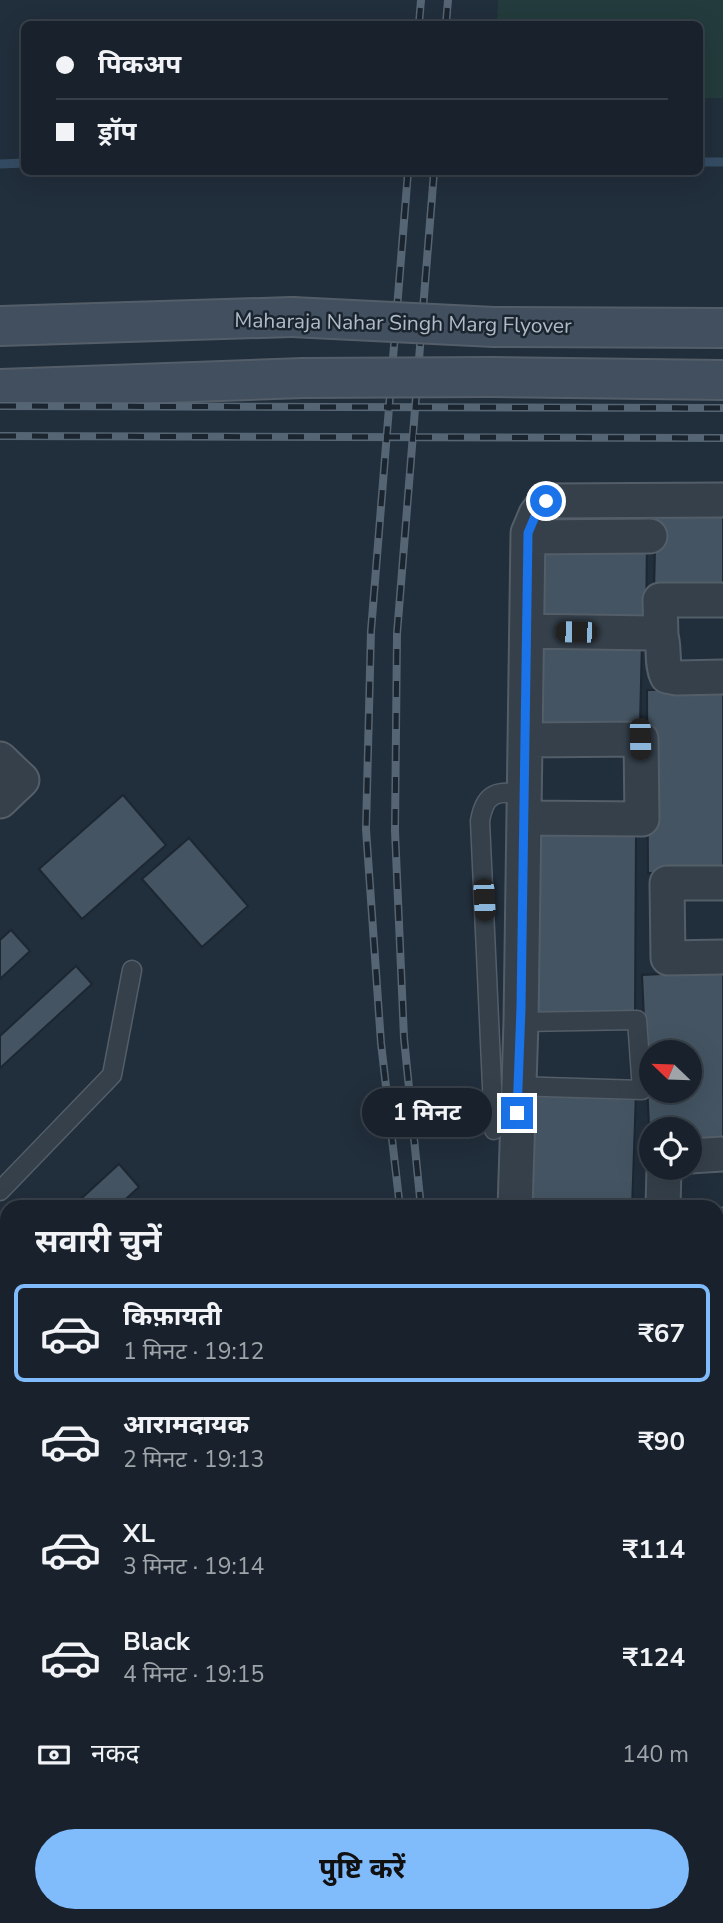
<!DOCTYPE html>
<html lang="hi">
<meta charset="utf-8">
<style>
body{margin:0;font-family:"Nunito Sans","Noto Sans Devanagari",sans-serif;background:#222a34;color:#f1f3f6;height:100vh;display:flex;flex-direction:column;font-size:26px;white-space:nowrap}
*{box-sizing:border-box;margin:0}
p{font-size:23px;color:#9fa4a9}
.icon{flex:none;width:38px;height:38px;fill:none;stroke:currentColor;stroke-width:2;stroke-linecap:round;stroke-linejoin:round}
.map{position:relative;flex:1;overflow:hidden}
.panel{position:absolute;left:0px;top:1200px;width:724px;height:723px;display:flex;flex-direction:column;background:#19222c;border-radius:21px 21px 0 0;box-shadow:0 7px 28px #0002,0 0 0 2px #373f48}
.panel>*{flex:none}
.top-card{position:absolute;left:21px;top:21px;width:682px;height:154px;border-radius:10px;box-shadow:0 7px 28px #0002,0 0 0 2px #373f48;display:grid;align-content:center;height:154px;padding:0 35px;background:#19222c}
.needle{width:46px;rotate:293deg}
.tools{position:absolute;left:639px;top:1040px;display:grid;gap:14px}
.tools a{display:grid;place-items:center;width:63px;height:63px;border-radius:50%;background:#19222c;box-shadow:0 7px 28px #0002,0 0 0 2px #373f48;font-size:35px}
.end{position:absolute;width:32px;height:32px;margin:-16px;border:9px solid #1a73e8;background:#fff;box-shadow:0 0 0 4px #fff}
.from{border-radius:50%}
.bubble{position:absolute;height:49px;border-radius:24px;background:#19222c;box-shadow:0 7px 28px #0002,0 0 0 2px #373f48;font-size:23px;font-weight:700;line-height:49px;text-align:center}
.car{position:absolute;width:21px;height:42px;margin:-21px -10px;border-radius:9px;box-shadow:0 0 5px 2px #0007;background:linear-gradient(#222 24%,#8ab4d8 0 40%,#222 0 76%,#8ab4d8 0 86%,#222 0)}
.top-card b{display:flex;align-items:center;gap:24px;height:66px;font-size:26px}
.top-card b+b{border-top:2px solid #373f48}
.top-card i{width:18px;height:18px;background:#f1f3f6}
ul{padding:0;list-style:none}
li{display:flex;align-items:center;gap:21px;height:98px;margin:0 14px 10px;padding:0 21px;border:4px solid transparent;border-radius:10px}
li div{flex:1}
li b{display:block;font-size:26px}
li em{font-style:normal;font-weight:700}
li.selected{border-color:#80bbfc}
li>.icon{width:63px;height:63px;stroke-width:1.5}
h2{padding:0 35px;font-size:32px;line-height:84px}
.pay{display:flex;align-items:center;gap:18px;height:77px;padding:0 35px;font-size:26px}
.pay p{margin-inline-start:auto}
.action{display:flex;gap:14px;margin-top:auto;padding:14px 35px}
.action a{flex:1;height:80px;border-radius:42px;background:#80bbfc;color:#111;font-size:28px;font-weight:700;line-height:80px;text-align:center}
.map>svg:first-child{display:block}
.green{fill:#233b3c}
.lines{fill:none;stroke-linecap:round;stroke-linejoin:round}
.stream{stroke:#344c63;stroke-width:9}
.building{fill:#445462;stroke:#1c2732;stroke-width:2;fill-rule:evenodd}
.lane-casing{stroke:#535e69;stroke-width:21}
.street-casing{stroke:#535e69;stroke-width:37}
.secondary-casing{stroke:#535e69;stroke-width:42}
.lane{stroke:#35404b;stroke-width:18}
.street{stroke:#35404b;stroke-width:33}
.secondary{stroke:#424f5e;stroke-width:38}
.rail-casing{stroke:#566573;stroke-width:8}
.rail{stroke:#1a2530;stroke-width:5;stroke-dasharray:16;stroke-linecap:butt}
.secondary-bridge-casing{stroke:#535e69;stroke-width:42;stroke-linecap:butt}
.secondary-bridge{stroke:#424f5e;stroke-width:38}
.route{stroke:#1a73e8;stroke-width:9}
.labels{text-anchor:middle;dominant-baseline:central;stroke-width:5;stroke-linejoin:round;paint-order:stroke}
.street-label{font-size:21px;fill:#b0bbc7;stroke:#1a2530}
</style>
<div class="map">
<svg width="723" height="1923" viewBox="0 0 723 1923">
<rect width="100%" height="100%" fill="#212e3b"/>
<path class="green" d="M 498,0 L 723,0 L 723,98 L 700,98 L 700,24 L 497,24 Z"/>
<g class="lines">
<path class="stream" d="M 700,162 L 723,162
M 0,164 L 24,163"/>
</g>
<path class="building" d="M 656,503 L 723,504 L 723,595 L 654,593 Z
M 532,540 L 647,540 L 646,624 L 532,624 Z
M 534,639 L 642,640 L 640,725 L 533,724 Z
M 647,690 L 723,690 L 723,872 L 648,873 Z
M 123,795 L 166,845 L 82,919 L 39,869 Z
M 636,828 L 635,1012 L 527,1013 L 527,829 Z
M 189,838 L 248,906 L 202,947 L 142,879 Z
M 11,930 L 30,951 L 0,979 L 0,940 Z
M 76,966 L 92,984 L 0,1068 L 0,1036 Z
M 723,971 L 723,1143 L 690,1145 L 690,1129 L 651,1129 L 650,1147 L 642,975 ZM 651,1052 L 690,1052 L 690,1090 L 651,1090 Z
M 523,1089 L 636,1092 L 632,1208 L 520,1208 Z
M 119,1164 L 139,1187 L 116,1208 L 71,1208 Z
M 723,1242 L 723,1417 L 718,1417 L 718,1243 Z
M 7,1443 L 7,1482 L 0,1488 L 0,1450 Z
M 7,1482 L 7,1556 L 0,1548 L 0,1488 Z
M 0,1548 L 7,1556 L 7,1586 L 0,1592 Z
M 718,1621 L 723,1628 L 723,1689 L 718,1693 Z
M 236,1916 L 285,1916 L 278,1923 L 242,1923 Z
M 355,1916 L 373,1916 L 377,1923 L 348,1923 Z"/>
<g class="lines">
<g class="lane-casing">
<path id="lane" d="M 514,1086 L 642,1090 L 637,1020 L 521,1022
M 494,1130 L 480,821 C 485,791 498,791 524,794
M 0,1191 L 112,1075 L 132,970
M 0,1256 L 7,1264
M 106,1916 L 109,1923"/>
</g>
<g class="street-casing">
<path id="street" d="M 528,537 L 650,536
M 527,631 L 650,633 L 661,636 C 665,649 661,664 667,676 L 677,678 L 723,677
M 661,636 L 660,600 L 723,600
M 0,759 L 22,780 L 0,801
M 524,818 L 642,819 L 641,739 L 525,740
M 723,883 L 667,883 L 668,958 L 723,957
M 690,1156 L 723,1154
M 515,1208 L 521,1022 L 528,533 L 536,514 L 546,501 L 723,500
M 663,1208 L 664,1167
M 718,1225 L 723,1225
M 718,1422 L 723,1422
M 718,1597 L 723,1605
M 718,1713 L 723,1709
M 718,1814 L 723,1822"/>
</g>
<g class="secondary-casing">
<path id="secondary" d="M 0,326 L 292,317
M 494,327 L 723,328
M 491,377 L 723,380
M 0,389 L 303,378
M 0,1771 L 7,1768
M 0,1899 L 7,1888
M 400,1916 L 405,1923
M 459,1916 L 462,1923"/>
</g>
<use href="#lane" class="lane"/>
<use href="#street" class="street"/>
<use href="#secondary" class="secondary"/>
<g class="rail-casing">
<path id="rail" d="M 419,24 L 421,0
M 446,24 L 448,0
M 0,406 L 723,408
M 0,436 L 723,438
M 400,1208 L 381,1043 L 366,829 L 371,631 L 408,172
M 421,1208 L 404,1038 L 395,831 L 397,634 L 434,172
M 619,1916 L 622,1923
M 639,1916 L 642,1923"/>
</g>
<use href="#rail" class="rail"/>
<g class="secondary-bridge-casing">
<path id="secondary-bridge" d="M 292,317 L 494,327
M 303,378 L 491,377"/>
</g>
<use href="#secondary-bridge" class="secondary-bridge"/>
</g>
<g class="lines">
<path class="route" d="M 517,1113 L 521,1008 L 528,533 L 536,514 L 546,501"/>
</g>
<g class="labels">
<g class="street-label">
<text transform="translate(403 323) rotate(1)">Maharaja Nahar Singh Marg Flyover</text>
</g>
</g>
</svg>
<div class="tools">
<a><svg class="needle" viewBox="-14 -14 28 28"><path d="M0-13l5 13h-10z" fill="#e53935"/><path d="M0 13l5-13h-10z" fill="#9fa4a9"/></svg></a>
<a><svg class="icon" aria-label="locate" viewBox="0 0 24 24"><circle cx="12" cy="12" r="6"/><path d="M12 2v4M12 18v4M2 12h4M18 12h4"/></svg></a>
</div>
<i class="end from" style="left:546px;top:501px"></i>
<i class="end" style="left:517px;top:1113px"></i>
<div class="bubble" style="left:362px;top:1088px;width:130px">1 मिनट</div>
<i class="car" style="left:576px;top:632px;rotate:271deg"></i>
<i class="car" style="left:640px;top:739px;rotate:179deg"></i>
<i class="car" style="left:484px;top:900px;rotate:177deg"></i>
<div class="top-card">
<b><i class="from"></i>पिकअप</b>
<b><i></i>ड्रॉप</b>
</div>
<section class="panel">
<h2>सवारी चुनें</h2>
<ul>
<li class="selected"><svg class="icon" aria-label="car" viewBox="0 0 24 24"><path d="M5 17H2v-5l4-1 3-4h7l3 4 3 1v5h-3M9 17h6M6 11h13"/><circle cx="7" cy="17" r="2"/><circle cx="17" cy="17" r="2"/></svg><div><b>किफ़ायती</b><p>1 मिनट · 19:12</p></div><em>₹67</em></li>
<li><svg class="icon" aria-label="car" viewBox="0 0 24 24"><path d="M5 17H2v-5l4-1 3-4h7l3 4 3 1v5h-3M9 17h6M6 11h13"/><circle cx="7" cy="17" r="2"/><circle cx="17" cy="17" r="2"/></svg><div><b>आरामदायक</b><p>2 मिनट · 19:13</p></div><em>₹90</em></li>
<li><svg class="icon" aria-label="car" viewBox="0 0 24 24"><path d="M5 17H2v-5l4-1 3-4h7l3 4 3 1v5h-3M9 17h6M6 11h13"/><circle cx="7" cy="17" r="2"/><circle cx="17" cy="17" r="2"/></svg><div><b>XL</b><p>3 मिनट · 19:14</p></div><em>₹114</em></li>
<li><svg class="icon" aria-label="car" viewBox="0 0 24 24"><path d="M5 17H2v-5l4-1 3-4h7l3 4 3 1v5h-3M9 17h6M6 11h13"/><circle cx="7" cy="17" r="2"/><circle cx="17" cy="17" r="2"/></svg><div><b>Black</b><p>4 मिनट · 19:15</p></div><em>₹124</em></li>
</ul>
<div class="pay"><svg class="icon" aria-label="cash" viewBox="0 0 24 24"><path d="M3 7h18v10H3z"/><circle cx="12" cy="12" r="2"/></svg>नकद<p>140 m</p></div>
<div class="action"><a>पुष्टि करें</a></div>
</section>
</div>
